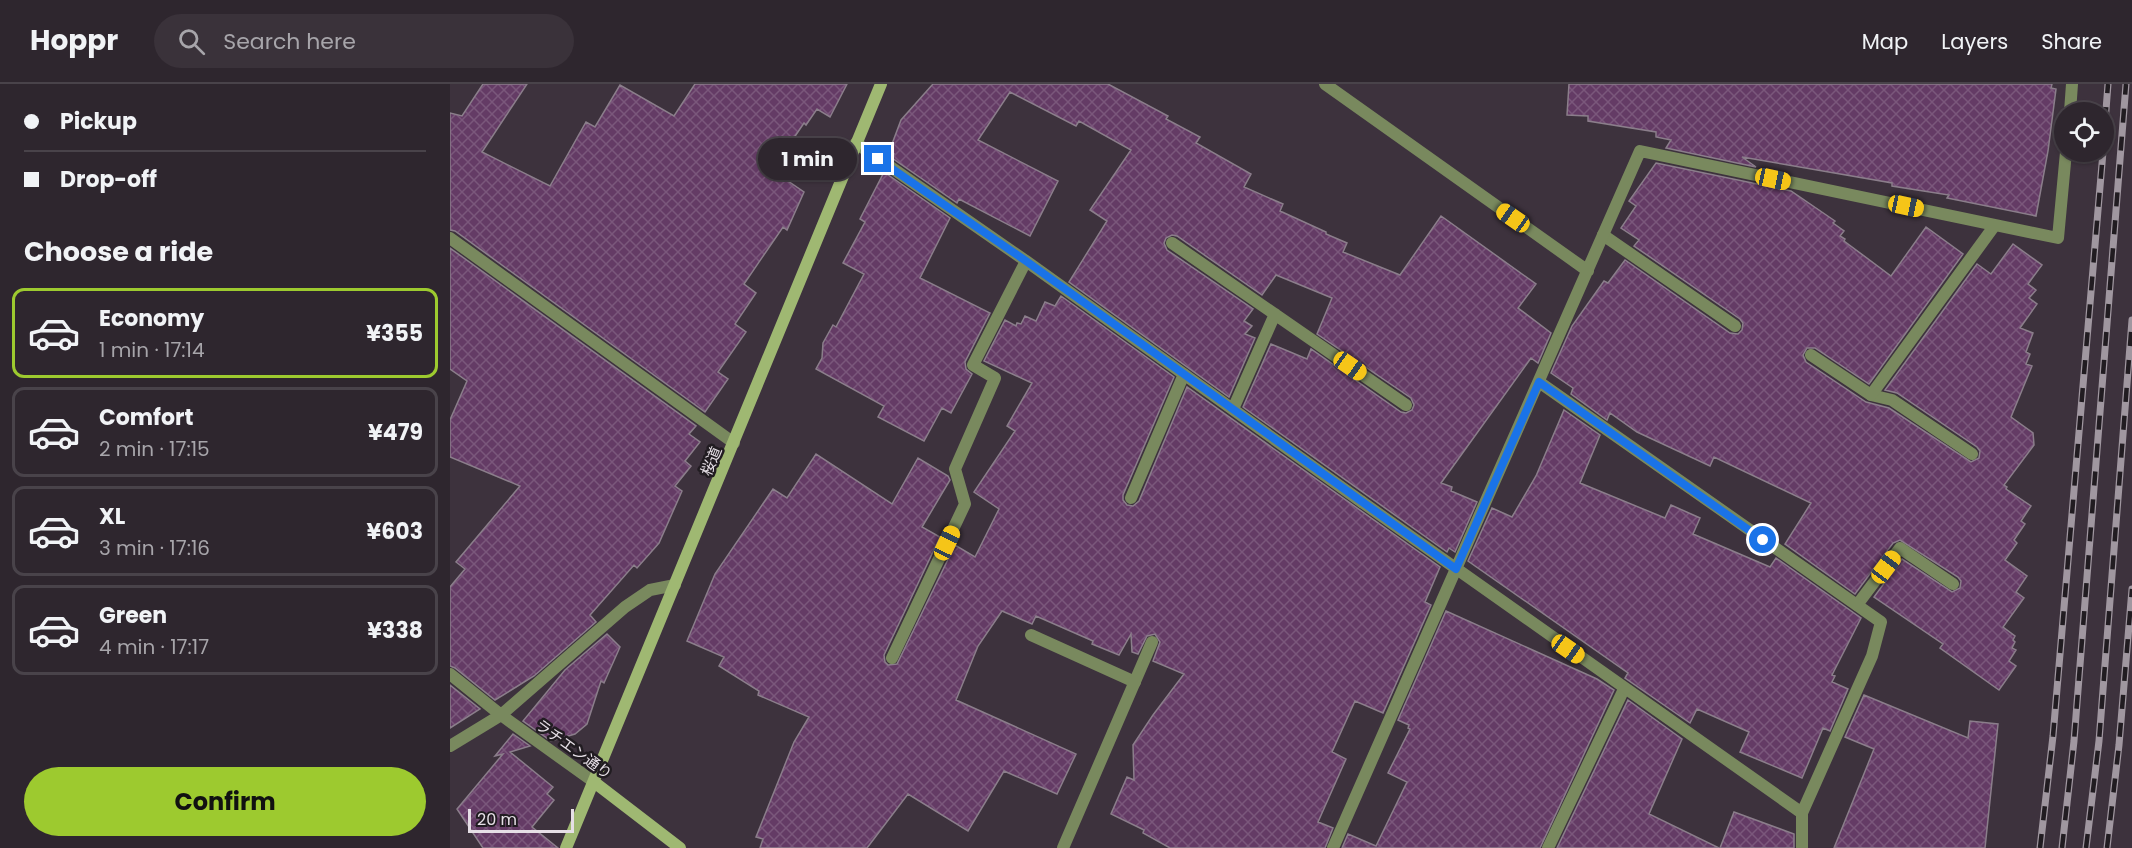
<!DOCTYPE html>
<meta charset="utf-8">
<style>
body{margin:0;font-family:Poppins,"Noto Sans JP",sans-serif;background:#3a323a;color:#f1f3f6;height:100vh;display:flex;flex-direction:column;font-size:22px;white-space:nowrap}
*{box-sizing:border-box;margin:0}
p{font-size:20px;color:#a7a5aa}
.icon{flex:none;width:33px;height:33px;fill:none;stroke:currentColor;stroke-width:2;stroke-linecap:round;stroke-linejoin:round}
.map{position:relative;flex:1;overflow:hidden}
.drawer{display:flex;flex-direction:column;background:#2e262e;width:450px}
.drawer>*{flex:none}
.top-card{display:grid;align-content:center;height:132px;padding:0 24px;background:#2e262e}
.buttons{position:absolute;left:1604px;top:18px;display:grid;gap:12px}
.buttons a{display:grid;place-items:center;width:60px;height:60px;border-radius:50%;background:#2e262e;box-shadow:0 2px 4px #0004,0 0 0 2px #49434a;font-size:30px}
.scale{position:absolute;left:18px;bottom:15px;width:106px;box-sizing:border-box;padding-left:6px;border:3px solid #e6dfe6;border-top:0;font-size:16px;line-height:21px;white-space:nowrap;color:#e6dfe6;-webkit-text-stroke:4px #211c21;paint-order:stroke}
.end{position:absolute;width:27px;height:27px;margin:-14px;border:8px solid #1a73e8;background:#fff;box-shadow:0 0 0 3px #fff}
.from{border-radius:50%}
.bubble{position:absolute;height:42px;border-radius:21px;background:#2e262e;box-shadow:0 2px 4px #0004,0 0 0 2px #49434a;font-size:20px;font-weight:700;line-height:42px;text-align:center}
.car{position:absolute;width:18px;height:36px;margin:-18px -9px;border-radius:8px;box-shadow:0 0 4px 2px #0007;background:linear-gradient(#f5c518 24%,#345 0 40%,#f5c518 0 76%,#345 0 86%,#f5c518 0)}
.top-card b{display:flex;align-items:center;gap:21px;height:57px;font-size:22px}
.top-card b+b{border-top:2px solid #49434a}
.top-card i{width:15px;height:15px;background:#f1f3f6}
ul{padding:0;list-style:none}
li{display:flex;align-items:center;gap:18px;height:90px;margin:0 12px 9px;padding:0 12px;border:3px solid #49434a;border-radius:12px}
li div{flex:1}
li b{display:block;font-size:22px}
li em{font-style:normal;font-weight:700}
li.active{border-color:#9dca2f}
li>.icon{width:54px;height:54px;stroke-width:1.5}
h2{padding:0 24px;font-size:27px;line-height:72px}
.primary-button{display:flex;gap:12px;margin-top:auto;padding:12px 24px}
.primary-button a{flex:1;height:69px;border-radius:36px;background:#9dca2f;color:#111;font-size:24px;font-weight:700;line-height:69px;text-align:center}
header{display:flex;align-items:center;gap:36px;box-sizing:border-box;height:84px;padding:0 30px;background:#2e262e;border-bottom:2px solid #49434a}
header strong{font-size:28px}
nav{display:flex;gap:33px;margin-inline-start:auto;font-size:21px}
.search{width:420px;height:54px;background:#3a323a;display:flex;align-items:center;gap:15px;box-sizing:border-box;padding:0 21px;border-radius:33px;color:#a7a5aa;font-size:22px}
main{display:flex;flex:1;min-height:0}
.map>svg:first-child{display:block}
.building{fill:url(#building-cross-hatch);stroke:#8b7e8b;stroke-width:1.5}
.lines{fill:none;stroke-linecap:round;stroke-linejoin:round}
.lane{stroke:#79895e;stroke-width:12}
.street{stroke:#79895e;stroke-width:12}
.secondary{stroke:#9fb872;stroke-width:12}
.rail-casing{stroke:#a097a0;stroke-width:7}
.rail{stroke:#211c21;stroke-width:4.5;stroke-dasharray:14;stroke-linecap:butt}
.route{stroke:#1a73e8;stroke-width:8}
.labels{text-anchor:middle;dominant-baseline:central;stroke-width:5;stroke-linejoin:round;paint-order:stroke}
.street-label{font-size:15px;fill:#e6dfe6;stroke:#211c21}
</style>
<header>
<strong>Hoppr</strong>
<div class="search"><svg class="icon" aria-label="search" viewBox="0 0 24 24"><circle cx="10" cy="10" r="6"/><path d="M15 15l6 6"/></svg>Search here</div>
<nav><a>Map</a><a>Layers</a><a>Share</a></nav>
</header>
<main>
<section class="drawer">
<div class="top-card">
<b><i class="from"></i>Pickup</b>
<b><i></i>Drop-off</b>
</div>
<h2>Choose a ride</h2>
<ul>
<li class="active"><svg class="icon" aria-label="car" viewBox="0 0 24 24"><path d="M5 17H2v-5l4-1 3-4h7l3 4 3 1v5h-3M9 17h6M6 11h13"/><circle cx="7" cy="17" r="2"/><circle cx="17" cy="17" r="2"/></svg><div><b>Economy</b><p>1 min · 17:14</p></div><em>¥355</em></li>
<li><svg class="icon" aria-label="car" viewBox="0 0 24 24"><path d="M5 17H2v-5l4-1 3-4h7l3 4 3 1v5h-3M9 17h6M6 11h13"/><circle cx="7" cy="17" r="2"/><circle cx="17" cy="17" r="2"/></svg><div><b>Comfort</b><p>2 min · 17:15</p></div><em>¥479</em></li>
<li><svg class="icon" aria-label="car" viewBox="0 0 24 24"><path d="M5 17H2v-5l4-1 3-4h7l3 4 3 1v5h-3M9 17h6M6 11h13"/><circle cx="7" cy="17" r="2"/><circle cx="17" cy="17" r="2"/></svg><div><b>XL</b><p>3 min · 17:16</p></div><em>¥603</em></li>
<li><svg class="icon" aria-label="car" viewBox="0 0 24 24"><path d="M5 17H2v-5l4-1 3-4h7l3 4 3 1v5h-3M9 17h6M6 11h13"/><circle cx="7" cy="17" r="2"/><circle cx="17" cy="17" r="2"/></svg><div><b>Green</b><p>4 min · 17:17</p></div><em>¥338</em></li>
</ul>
<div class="primary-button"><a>Confirm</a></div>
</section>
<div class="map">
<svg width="1682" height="764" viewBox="0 0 1682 764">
<defs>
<pattern id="building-cross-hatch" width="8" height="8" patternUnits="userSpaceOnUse" patternTransform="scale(1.5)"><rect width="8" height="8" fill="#643b65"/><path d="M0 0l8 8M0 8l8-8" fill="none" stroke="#7a577b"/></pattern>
</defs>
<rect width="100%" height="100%" fill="#3d323d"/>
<path class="building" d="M 33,0 L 77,0 L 32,68 L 100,102 L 136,38 L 145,43 L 170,1 L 224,32 L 245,0 L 397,0 L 380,33 L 367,25 L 356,41 L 354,39 L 322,86 L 354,108 L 337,146 L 333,143 L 294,200 L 306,209 L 285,240 L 296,248 L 268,288 L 278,295 L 255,328 L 5,147 L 0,146 L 0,29 L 12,32 Z
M 483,0 L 658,0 L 718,32 L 716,35 L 750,53 L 746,59 L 801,90 L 794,103 L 833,120 L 830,127 L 876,148 L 876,150 L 897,159 L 893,168 L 950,191 L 991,132 L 1086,200 L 1068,224 L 1101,249 L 1088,279 L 1081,274 L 991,399 L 1002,403 L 1001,407 L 1027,418 L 1005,468 L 999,464 L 997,468 L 793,323 L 821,260 L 857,275 L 861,265 L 951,328 L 956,329 L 962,326 L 964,321 L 961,314 L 867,250 L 882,214 L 826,191 L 812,211 L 727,152 L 722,151 L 716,154 L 714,159 L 717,166 L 803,225 L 794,237 L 802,242 L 795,250 L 805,254 L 779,313 L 619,198 L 657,137 L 640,126 L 681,66 L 629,37 L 626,42 L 560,8 L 528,56 L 608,97 L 580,152 L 509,115 L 507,119 L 442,74 L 444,70 L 439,68 L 451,36 Z
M 1119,0 L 1602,0 L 1601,4 L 1606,5 L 1598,67 L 1586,132 L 1497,114 L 1499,111 L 1442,102 L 1442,99 L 1292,73 L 1306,83 L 1216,64 L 1221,56 L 1206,53 L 1206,48 L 1138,37 L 1138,32 L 1117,31 Z
M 1206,79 L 1341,107 L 1385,137 L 1383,139 L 1394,147 L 1390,152 L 1395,155 L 1394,157 L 1441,192 L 1476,143 L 1513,170 L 1419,300 L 1365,264 L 1357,264 L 1353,271 L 1356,278 L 1416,318 L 1439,324 L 1521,378 L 1529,374 L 1530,367 L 1527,363 L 1447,309 L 1435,306 L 1527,180 L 1541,190 L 1563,160 L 1592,181 L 1578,200 L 1586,206 L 1579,214 L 1587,220 L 1570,244 L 1583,249 L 1576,268 L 1580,270 L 1576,280 L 1582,282 L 1561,333 L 1583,349 L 1584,361 L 1554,401 L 1557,403 L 1556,405 L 1581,422 L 1571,437 L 1575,440 L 1564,456 L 1567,459 L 1555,476 L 1577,492 L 1566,508 L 1574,514 L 1553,543 L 1565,552 L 1563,556 L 1565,558 L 1562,564 L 1566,566 L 1559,577 L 1566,582 L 1549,606 L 1490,564 L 1493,560 L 1424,513 L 1452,475 L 1502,508 L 1510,504 L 1511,497 L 1508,493 L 1450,456 L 1443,459 L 1405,510 L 1335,460 L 1361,419 L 1264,373 L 1260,382 L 1187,348 L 1160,329 L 1157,336 L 1121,310 L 1123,304 L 1101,289 L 1122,242 L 1154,197 L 1158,199 L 1175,176 L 1280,249 L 1288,250 L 1292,246 L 1293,239 L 1290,235 L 1184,162 L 1189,156 L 1171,144 L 1186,122 L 1179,117 Z
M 434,88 L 500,134 L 470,194 L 540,229 L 515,278 L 516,285 L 522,290 L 501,329 L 492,324 L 474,357 L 428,333 L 434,322 L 366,285 L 372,274 L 373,259 L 383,241 L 386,243 L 414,190 L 393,179 L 415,138 L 410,135 Z
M 0,164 L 246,342 L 239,350 L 250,358 L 235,377 L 241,382 L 225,402 L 232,407 L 209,459 L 187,484 L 184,481 L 140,531 L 146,538 L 84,592 L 45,616 L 5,584 L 0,582 L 0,503 L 15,485 L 6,478 L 70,402 L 0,373 L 0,336 L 17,297 L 0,285 Z
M 611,212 L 724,293 L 673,411 L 673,416 L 677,421 L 683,422 L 689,417 L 737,303 L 990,483 L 975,518 L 981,521 L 933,629 L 905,617 L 882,668 L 896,675 L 868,738 L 883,744 L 875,764 L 720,764 L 693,749 L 694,746 L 661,730 L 677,693 L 684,696 L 683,661 L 703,631 L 734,590 L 703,577 L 710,558 L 705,550 L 697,552 L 688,570 L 682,568 L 681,550 L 669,571 L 642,560 L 643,557 L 586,532 L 582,540 L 552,527 L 528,562 L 506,616 L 626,670 L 607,710 L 554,687 L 518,747 L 458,710 L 417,764 L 310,764 L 313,755 L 306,753 L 344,658 L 359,633 L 308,611 L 309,607 L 269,582 L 274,573 L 237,557 L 265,490 L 323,405 L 337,414 L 366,370 L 442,420 L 468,374 L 498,392 L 500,396 L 472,443 L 490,453 L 434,571 L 435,578 L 438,581 L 447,580 L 505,461 L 525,473 L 549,425 L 524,408 L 565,347 L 557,342 L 582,299 L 534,277 L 555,236 L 566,242 L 567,239 L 571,240 L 575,232 L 586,237 L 595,218 L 605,222 Z
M 1114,326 L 1150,351 L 1130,399 L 1215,434 L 1221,421 L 1250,434 L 1243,450 L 1320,483 L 1326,474 L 1411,534 L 1382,591 L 1385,592 L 1382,598 L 1398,605 L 1380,647 L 1373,644 L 1352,694 L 1290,668 L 1299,648 L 1247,625 L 1240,639 L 1175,594 L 1178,589 L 1018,477 L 1042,424 L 1062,433 L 1086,392 Z
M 996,527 L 1147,595 L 1164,606 L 1090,764 L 892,764 L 898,750 L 926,762 L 957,698 L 938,689 L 960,645 L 958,644 L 959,641 L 948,636 Z
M 157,550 L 170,563 L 154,599 L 151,597 L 137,640 L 125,650 L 101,657 L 73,637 L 115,586 Z
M 0,601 L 30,625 L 0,644 Z
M 1414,611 L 1518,654 L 1520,637 L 1548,640 L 1535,764 L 1384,764 L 1424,665 L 1395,653 Z
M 1178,616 L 1232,655 L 1199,730 L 1269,764 L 1107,764 Z
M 63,650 L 80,662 L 60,668 L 103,703 L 97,710 L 104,716 L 82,743 L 108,764 L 33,764 L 7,725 L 53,670 L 45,672 Z
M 1284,728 L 1344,750 L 1344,764 L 1270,764 Z"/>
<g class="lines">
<path class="lane" d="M 406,59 L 576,177 L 912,418
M 1153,151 L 1285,242
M 722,159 L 956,321
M 1361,271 L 1421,311 L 1442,316 L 1522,370
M 783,325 L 825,230
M 681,414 L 734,290
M 1407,521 L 1450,464 L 1503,500
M 581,551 L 685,598
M 442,574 L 515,420 L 505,385 L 545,294 L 523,281 L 576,177
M 1098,764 L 1174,605"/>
<path class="street" d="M 875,0 L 1138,187
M 1620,28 L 1622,0
M 0,154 L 284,359
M 1089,298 L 1431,538 L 1422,572 L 1352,729 L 1352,764
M 1421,311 L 1545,141
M 912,418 L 1352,729
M 0,590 L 51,631 L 144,698
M 0,662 L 51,631 L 175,523 L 200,506 L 225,501
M 613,764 L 702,558
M 883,764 L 1190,67 L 1608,154 L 1616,68"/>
<path class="secondary" d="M 144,698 L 230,764
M 116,764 L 431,0"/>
<g class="rail-casing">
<path id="rail" d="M 1653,65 L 1658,0
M 1590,764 L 1603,652 L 1653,68
M 1612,764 L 1624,657 L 1676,0
M 1636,764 L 1649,657 L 1682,236
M 1657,764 L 1669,661 L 1682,505"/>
</g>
<use href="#rail" class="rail"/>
</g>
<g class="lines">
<path class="route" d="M 428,75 L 576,177 L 1006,485 L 1089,298 L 1313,456"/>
</g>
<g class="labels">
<g class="street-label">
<text transform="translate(261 377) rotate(-67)">桜道</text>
<text transform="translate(124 665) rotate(36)">ラチエン通り</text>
</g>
</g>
</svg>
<div class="buttons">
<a><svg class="icon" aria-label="locate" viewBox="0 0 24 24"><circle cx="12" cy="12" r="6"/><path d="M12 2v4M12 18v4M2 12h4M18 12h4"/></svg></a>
</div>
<div class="scale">20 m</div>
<i class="end from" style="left:1313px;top:456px"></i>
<i class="end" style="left:428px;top:75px"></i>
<div class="bubble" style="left:308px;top:54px;width:99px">1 min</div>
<i class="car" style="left:1323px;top:95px;rotate:102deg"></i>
<i class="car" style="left:1456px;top:122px;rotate:102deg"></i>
<i class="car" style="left:1063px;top:134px;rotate:305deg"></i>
<i class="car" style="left:900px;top:282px;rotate:125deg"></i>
<i class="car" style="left:497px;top:459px;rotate:25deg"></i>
<i class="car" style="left:1436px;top:483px;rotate:37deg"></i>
<i class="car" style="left:1118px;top:565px;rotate:125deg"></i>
</div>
</main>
